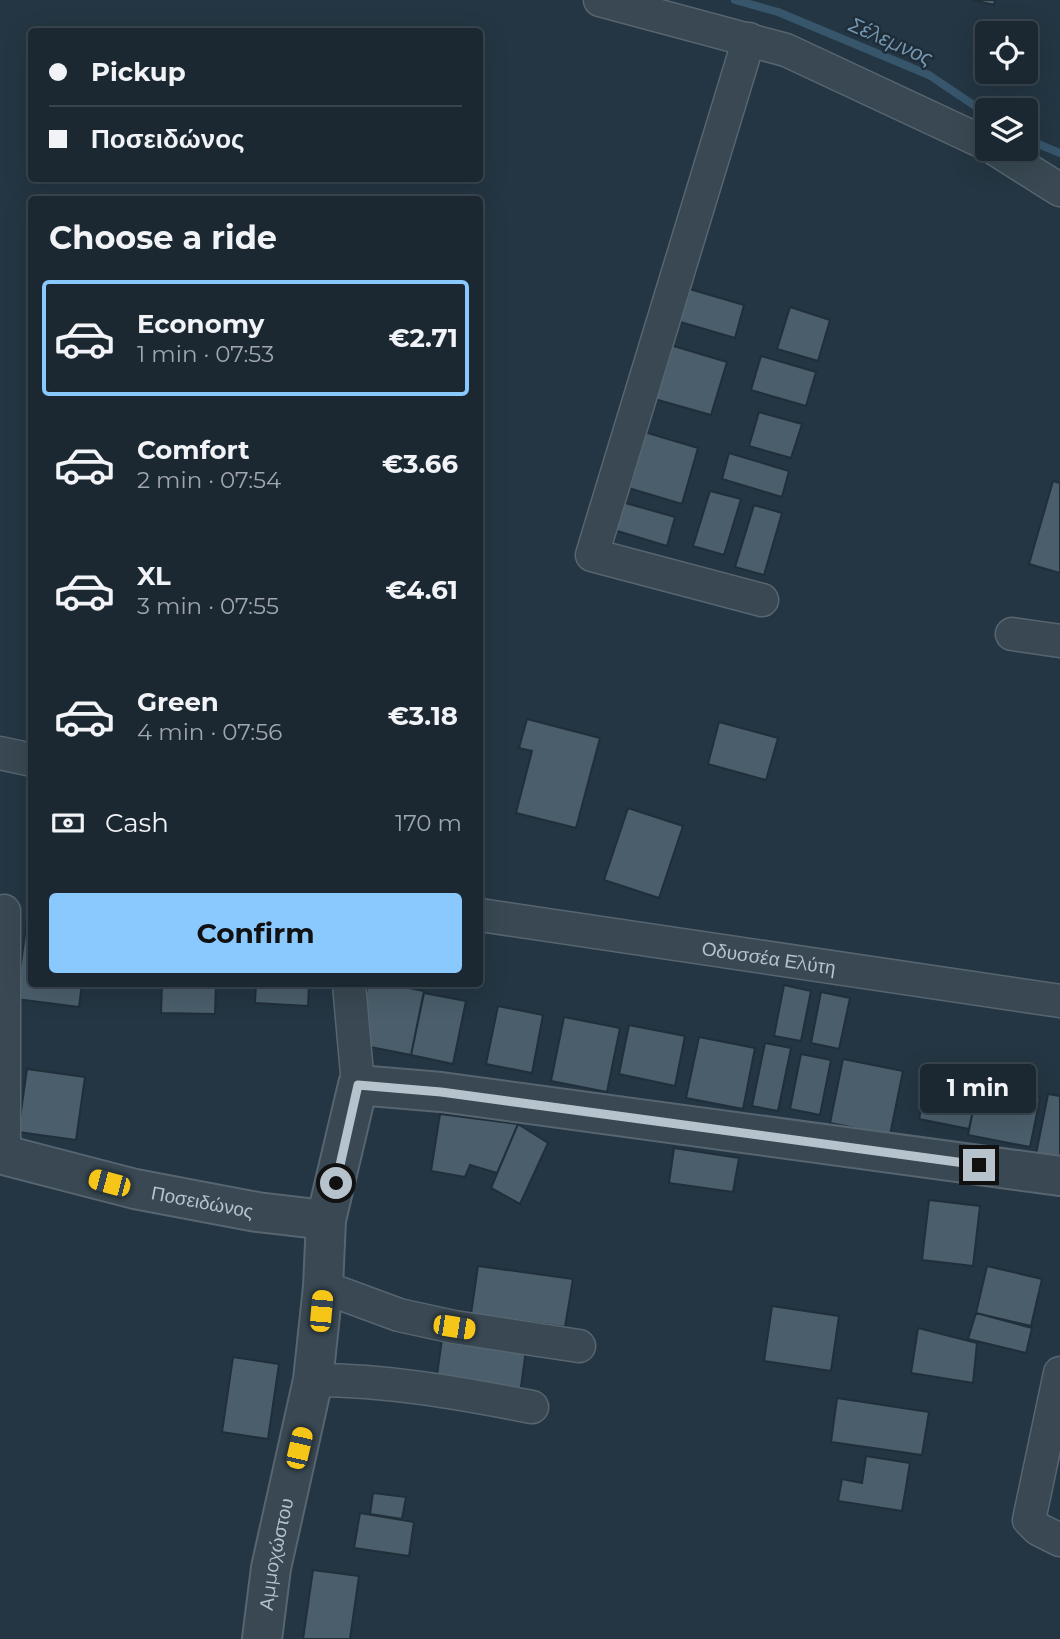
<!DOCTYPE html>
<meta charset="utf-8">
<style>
body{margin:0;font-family:Montserrat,sans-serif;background:#28343e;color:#f1f3f6;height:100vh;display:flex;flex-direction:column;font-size:26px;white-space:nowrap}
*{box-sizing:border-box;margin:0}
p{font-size:23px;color:#a0a6ac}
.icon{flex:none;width:38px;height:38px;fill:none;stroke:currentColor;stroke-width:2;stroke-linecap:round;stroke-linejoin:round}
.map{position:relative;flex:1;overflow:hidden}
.side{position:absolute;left:28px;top:196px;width:455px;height:791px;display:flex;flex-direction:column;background:#1b2832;border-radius:7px;box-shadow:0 7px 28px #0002,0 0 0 2px #39444d}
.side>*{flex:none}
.hud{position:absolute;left:28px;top:28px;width:455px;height:154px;border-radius:7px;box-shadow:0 7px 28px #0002,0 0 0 2px #39444d;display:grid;align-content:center;height:154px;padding:0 21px;background:#1b2832}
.controls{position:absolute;left:975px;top:21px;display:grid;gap:14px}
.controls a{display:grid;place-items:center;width:63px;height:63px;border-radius:7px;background:#1b2832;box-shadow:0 7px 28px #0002,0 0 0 2px #39444d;font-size:35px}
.end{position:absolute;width:32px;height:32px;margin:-16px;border:9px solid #b6c2cc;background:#111;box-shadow:0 0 0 4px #111}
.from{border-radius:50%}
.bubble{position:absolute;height:49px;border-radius:7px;background:#1b2832;box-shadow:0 7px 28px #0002,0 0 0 2px #39444d;font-size:23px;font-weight:700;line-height:49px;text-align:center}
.car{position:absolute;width:21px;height:42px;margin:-21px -10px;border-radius:9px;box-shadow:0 0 5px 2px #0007;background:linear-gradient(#f5c518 24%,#345 0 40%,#f5c518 0 76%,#345 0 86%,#f5c518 0)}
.hud b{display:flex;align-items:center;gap:24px;height:66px;font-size:26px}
.hud b+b{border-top:2px solid #39444d}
.hud i{width:18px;height:18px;background:#f1f3f6}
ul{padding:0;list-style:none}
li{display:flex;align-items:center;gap:21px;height:116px;margin:0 14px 10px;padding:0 7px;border:4px solid transparent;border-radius:7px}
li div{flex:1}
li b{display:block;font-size:26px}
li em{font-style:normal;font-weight:700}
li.selected{border-color:#89c9fe}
li>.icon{width:63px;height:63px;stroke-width:1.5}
h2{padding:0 21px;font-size:32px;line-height:84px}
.pay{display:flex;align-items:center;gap:18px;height:77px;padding:0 21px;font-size:26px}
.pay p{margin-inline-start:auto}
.primary-button{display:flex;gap:14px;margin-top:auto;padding:14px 21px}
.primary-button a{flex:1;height:80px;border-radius:7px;background:#89c9fe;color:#111;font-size:28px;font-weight:700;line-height:80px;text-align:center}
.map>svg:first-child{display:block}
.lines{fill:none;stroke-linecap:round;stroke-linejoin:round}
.stream{stroke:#37556b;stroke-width:8}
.building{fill:#4a5e6b;stroke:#202f3a;stroke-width:2}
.minor-casing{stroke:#576570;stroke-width:35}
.tertiary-casing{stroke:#576570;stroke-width:42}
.minor{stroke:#394852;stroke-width:32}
.tertiary{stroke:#394852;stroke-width:38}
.route{stroke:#b6c2cc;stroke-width:9}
.labels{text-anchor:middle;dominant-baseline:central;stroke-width:5;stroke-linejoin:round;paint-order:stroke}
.street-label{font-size:19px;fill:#b6c2cc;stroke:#1e2d38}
.water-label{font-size:21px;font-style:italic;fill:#7498b1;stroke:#1e2d38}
</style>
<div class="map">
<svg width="1060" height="1639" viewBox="0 0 1060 1639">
<rect width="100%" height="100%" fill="#243643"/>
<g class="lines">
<path class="stream" d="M 735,0 L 778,12 L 929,75 L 987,114
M 1026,139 L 1060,153"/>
</g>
<path class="building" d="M 973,0 L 995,0 L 994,5 Z
M 686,288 L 744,305 L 735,338 L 677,321 Z
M 790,307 L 830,320 L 818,361 L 777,349 Z
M 667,344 L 727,362 L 711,415 L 651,398 Z
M 761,356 L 816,372 L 806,406 L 751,390 Z
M 759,412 L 802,424 L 791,458 L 749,446 Z
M 641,431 L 698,448 L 682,504 L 625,487 Z
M 729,453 L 789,471 L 782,497 L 722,479 Z
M 1053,481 L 1060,483 L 1060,573 L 1029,564 Z
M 710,491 L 741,499 L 724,555 L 693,546 Z
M 622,502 L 675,517 L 667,546 L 614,530 Z
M 754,505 L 782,513 L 764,575 L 735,567 Z
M 527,719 L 600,738 L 576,828 L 516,813 L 532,751 L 519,748 Z
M 719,722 L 778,738 L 766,780 L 708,764 Z
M 628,808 L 683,826 L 659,898 L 604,880 Z
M 27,920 L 32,921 L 32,984 L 82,984 L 79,1007 L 16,999 Z
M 162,984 L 216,984 L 215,1014 L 161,1013 Z
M 256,984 L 309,984 L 308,1006 L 255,1003 Z
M 368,984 L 388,984 L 424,991 L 411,1055 L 355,1044 Z
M 784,985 L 811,991 L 801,1041 L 774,1036 Z
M 821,992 L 850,998 L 839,1049 L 811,1043 Z
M 424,993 L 466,1001 L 453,1064 L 411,1055 Z
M 498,1006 L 543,1015 L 532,1073 L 486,1064 Z
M 564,1017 L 620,1028 L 607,1092 L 551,1081 Z
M 629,1025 L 685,1036 L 675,1086 L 619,1074 Z
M 699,1037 L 755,1048 L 743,1109 L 686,1098 Z
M 765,1043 L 791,1048 L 778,1111 L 752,1106 Z
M 801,1054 L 831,1060 L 820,1115 L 790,1109 Z
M 843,1059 L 903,1071 L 890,1135 L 830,1123 Z
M 27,1069 L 85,1077 L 76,1140 L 18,1132 Z
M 928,1076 L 978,1086 L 969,1129 L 919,1119 Z
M 978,1086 L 1040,1098 L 1030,1147 L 968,1135 Z
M 1048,1094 L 1060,1096 L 1060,1164 L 1035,1159 Z
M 440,1114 L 518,1124 L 497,1173 L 470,1165 L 465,1177 L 431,1171 Z
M 518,1124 L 548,1143 L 520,1204 L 491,1188 Z
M 674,1148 L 739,1158 L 733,1192 L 669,1183 Z
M 929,1200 L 980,1206 L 973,1266 L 922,1260 Z
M 478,1266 L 573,1279 L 565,1327 L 471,1314 Z
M 987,1266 L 1042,1279 L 1031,1326 L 976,1313 Z
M 772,1306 L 839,1316 L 831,1371 L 764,1361 Z
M 976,1313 L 1032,1328 L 1026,1353 L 968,1339 Z
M 918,1328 L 977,1343 L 973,1383 L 911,1373 Z
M 442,1339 L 526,1350 L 520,1394 L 436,1382 Z
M 233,1357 L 279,1364 L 268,1439 L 222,1432 Z
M 837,1398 L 929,1412 L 922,1455 L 831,1442 Z
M 866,1456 L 910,1463 L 902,1511 L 838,1501 L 842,1479 L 862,1483 Z
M 373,1493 L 406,1497 L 402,1519 L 370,1514 Z
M 360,1513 L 414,1522 L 409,1556 L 354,1548 Z
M 313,1570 L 359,1576 L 350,1639 L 303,1639 Z"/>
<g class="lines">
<g class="minor-casing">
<g id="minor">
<path d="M 600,0 L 786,50 L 987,144"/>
<path d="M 749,39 L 592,555 L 762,600"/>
<path d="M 995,149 L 1060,190"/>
<path d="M 1012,634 L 1060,641"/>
<path d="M 0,753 L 32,760"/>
<path id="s1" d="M 480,915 L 1060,1001"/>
<path d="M 349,984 L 358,1085"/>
<path d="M 4,1155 L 4,911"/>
<path d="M 323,1287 L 399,1315 L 454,1327 L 579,1346"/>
<path d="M 1060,1373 L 1029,1520 L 1038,1529 L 1060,1540"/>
<path d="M 313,1380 C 388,1380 459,1393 532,1407"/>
</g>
</g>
<g class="tertiary-casing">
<g id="tertiary">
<path id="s2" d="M 0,1154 L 135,1189 L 257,1212 L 326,1220"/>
<path id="s3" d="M 262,1639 L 271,1568 L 313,1380 L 323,1287 L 326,1220 L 358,1085 L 441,1092 L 1060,1176"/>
</g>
</g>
<use href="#minor" class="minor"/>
<use href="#tertiary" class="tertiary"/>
</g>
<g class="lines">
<path class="route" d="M 336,1183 L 358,1085 L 441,1092 L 979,1165"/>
</g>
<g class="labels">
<g class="street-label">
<text stroke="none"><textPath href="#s1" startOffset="292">Οδυσσέα Ελύτη</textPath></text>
<text stroke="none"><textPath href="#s2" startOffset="208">Ποσειδώνος</textPath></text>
<text stroke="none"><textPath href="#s3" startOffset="86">Αμμοχώστου</textPath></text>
</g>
<g class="water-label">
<text transform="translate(891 41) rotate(24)">Σέλεμνος</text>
</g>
</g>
</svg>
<div class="controls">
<a><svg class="icon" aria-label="locate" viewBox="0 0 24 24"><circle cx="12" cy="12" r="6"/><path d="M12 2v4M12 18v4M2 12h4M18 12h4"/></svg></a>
<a><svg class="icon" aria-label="layers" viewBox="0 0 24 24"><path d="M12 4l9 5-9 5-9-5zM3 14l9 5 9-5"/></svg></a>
</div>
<i class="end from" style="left:336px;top:1183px"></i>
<i class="end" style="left:979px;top:1165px"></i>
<div class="bubble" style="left:920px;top:1064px;width:116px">1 min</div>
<i class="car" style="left:109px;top:1183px;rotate:285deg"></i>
<i class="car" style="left:321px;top:1311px;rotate:5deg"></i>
<i class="car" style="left:454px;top:1327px;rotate:99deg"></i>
<i class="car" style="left:299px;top:1448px;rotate:13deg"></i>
<div class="hud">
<b><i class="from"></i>Pickup</b>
<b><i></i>Ποσειδώνος</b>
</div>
<section class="side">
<h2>Choose a ride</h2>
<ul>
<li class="selected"><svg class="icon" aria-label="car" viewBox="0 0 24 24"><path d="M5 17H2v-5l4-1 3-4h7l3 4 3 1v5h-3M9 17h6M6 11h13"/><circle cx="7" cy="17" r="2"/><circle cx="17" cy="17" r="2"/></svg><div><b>Economy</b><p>1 min · 07:53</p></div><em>€2.71</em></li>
<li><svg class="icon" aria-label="car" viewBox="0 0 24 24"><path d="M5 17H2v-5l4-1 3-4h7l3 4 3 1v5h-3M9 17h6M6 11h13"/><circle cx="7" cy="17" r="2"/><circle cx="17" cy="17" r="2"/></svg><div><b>Comfort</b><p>2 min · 07:54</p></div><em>€3.66</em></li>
<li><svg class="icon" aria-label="car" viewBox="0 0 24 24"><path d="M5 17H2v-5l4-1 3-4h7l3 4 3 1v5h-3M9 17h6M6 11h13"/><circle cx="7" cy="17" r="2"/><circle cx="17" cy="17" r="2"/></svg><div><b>XL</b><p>3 min · 07:55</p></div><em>€4.61</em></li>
<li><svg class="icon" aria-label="car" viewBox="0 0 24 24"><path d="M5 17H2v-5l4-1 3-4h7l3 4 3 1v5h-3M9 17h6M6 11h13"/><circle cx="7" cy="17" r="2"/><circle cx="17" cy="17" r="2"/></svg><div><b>Green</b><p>4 min · 07:56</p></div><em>€3.18</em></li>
</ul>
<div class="pay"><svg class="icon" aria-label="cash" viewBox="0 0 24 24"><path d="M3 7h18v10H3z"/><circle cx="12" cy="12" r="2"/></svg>Cash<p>170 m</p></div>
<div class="primary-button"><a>Confirm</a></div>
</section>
</div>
